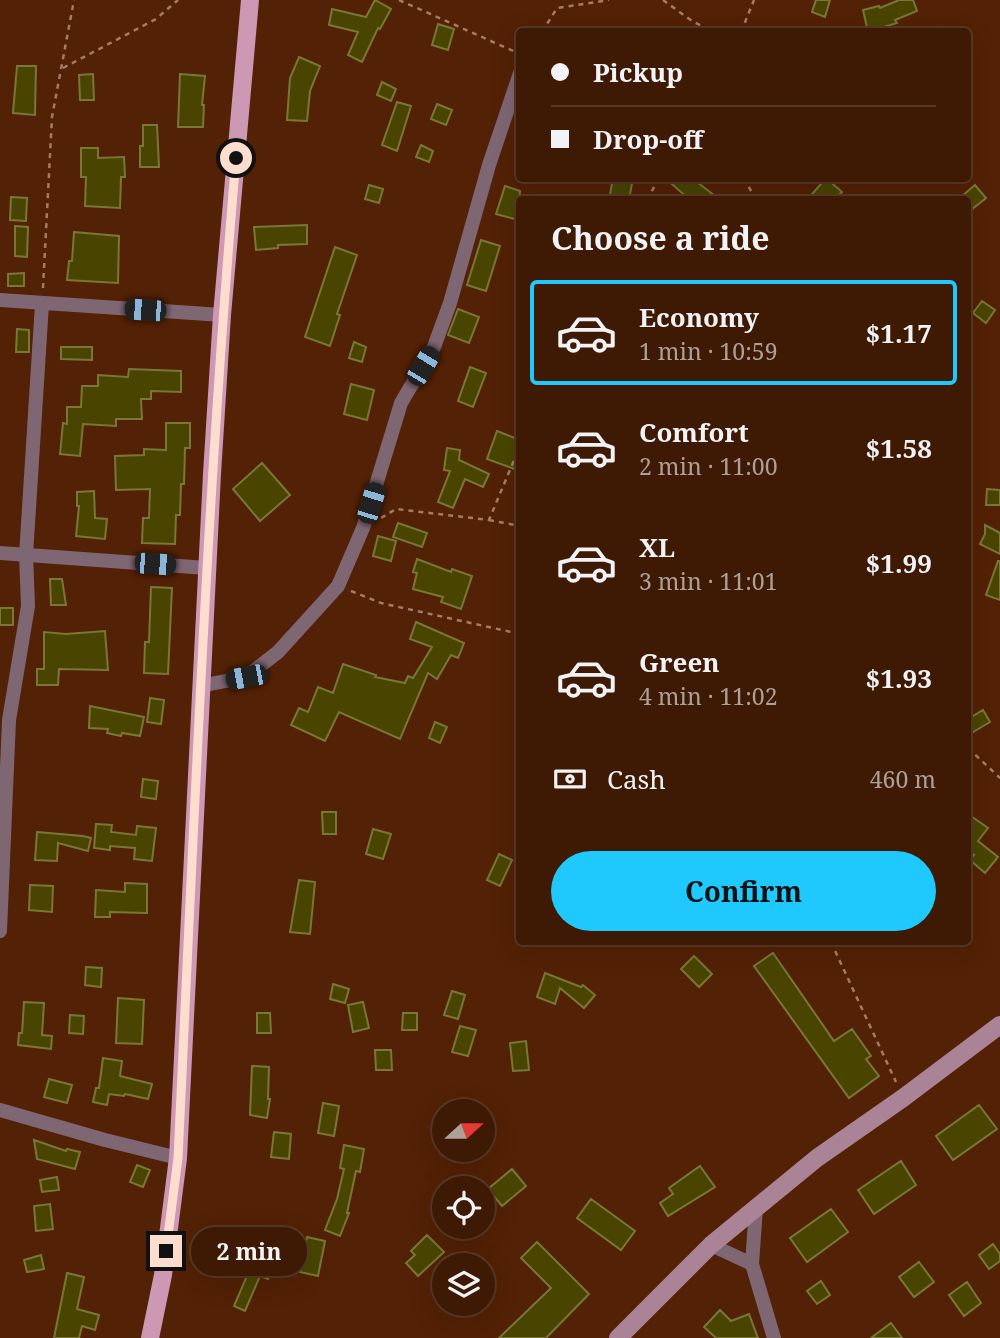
<!DOCTYPE html>
<meta charset="utf-8">
<style>
body{margin:0;font-family:"Noto Serif",serif;background:#492613;color:#f1f3f6;height:100vh;display:flex;flex-direction:column;font-size:26px;white-space:nowrap}
*{box-sizing:border-box;margin:0}
p{font-size:23px;color:#ada09a}
.icon{flex:none;width:38px;height:38px;fill:none;stroke:currentColor;stroke-width:2;stroke-linecap:round;stroke-linejoin:round}
.map{position:relative;flex:1;overflow:hidden}
.details{position:absolute;left:516px;top:196px;width:455px;height:749px;display:flex;flex-direction:column;background:#3e1904;border-radius:7px;box-shadow:0 7px 28px #0002,0 0 0 2px #573826}
.details>*{flex:none}
.guide{position:absolute;left:516px;top:28px;width:455px;height:154px;border-radius:7px;box-shadow:0 7px 28px #0002,0 0 0 2px #573826;display:grid;align-content:center;height:154px;padding:0 35px;background:#3e1904}
.needle{width:46px;rotate:69deg}
.fabs{position:absolute;left:432px;top:1099px;display:grid;gap:14px}
.fabs a{display:grid;place-items:center;width:63px;height:63px;border-radius:50%;background:#3e1904;box-shadow:0 7px 28px #0002,0 0 0 2px #573826;font-size:35px}
.end{position:absolute;width:32px;height:32px;margin:-16px;border:9px solid #fdddce;background:#111;box-shadow:0 0 0 4px #111}
.from{border-radius:50%}
.bubble{position:absolute;height:49px;border-radius:24px;background:#3e1904;box-shadow:0 7px 28px #0002,0 0 0 2px #573826;font-size:23px;font-weight:700;line-height:49px;text-align:center}
.car{position:absolute;width:21px;height:42px;margin:-21px -10px;border-radius:9px;box-shadow:0 0 5px 2px #0007;background:linear-gradient(#222 24%,#8ab4d8 0 40%,#222 0 76%,#8ab4d8 0 86%,#222 0)}
.guide b{display:flex;align-items:center;gap:24px;height:66px;font-size:26px}
.guide b+b{border-top:2px solid #573826}
.guide i{width:18px;height:18px;background:#f1f3f6}
ul{padding:0;list-style:none}
li{display:flex;align-items:center;gap:21px;height:105px;margin:0 14px 10px;padding:0 21px;border:4px solid transparent;border-radius:7px}
li div{flex:1}
li b{display:block;font-size:26px}
li em{font-style:normal;font-weight:700}
li.selected{border-color:#20c9fd}
li>.icon{width:63px;height:63px;stroke-width:1.5}
h2{padding:0 35px;font-size:32px;line-height:84px}
.pay{display:flex;align-items:center;gap:18px;height:77px;padding:0 35px;font-size:26px}
.pay p{margin-inline-start:auto}
.cta{display:flex;gap:14px;margin-top:auto;padding:14px 35px}
.cta a{flex:1;height:80px;border-radius:42px;background:#20c9fd;color:#111;font-size:28px;font-weight:700;line-height:80px;text-align:center}
.map>svg:first-child{display:block}
.building{fill:#494500;stroke:#797638;stroke-width:2}
.lines{fill:none;stroke-linecap:round;stroke-linejoin:round}
.path{stroke:#a57b66;stroke-width:2.5;stroke-dasharray:5 5;stroke-linecap:butt}
.street{stroke:#7f6673;stroke-width:14}
.secondary{stroke:#aa8397;stroke-width:18}
.primary{stroke:#cc98b3;stroke-width:18}
.route{stroke:#fdddce;stroke-width:9}
</style>
<div class="map">
<svg width="1000" height="1338" viewBox="0 0 1000 1338">
<rect width="100%" height="100%" fill="#532105"/>
<path class="building" d="M 375,0 L 391,9 L 380,29 L 378,28 L 362,62 L 348,55 L 358,32 L 329,25 L 332,9 L 366,17 Z
M 816,0 L 830,0 L 825,17 L 812,12 Z
M 899,0 L 913,0 L 917,11 L 895,20 L 897,23 L 868,32 L 863,10 L 879,6 L 880,8 Z
M 438,24 L 454,29 L 448,50 L 432,45 Z
M 299,57 L 320,66 L 310,91 L 307,121 L 287,120 L 290,78 Z
M 17,66 L 36,66 L 35,115 L 13,113 Z
M 93,74 L 94,100 L 80,100 L 79,75 Z
M 180,74 L 205,76 L 202,105 L 204,105 L 203,127 L 178,127 Z
M 382,82 L 396,89 L 391,101 L 377,95 Z
M 397,102 L 411,106 L 397,151 L 382,145 Z
M 437,104 L 452,110 L 446,125 L 431,119 Z
M 143,125 L 157,125 L 159,167 L 140,167 L 140,146 L 143,146 Z
M 421,145 L 433,151 L 429,162 L 416,157 Z
M 81,148 L 98,148 L 98,158 L 124,157 L 125,177 L 121,177 L 120,208 L 85,206 L 86,177 L 81,177 Z
M 613,178 L 633,178 L 629,200 L 609,200 Z
M 665,178 L 692,178 L 720,200 L 690,200 Z
M 826,178 L 842,192 L 834,200 L 807,200 Z
M 369,185 L 383,189 L 379,203 L 365,199 Z
M 975,185 L 986,198 L 971,210 L 968,205 L 968,200 L 963,200 L 961,197 Z
M 505,186 L 520,191 L 518,220 L 496,214 Z
M 11,197 L 27,198 L 26,221 L 10,220 Z
M 307,225 L 307,244 L 278,245 L 278,248 L 256,250 L 254,227 Z
M 15,226 L 28,227 L 27,257 L 15,256 Z
M 74,232 L 119,236 L 118,283 L 67,280 L 69,261 L 72,261 Z
M 481,240 L 500,246 L 486,291 L 467,285 Z
M 335,247 L 357,255 L 337,314 L 340,315 L 330,346 L 305,337 Z
M 24,273 L 24,286 L 8,286 L 8,274 Z
M 982,301 L 995,310 L 986,323 L 973,313 Z
M 458,309 L 479,317 L 469,343 L 448,335 Z
M 17,329 L 29,330 L 29,352 L 16,352 Z
M 354,342 L 366,347 L 362,362 L 349,358 Z
M 61,347 L 92,347 L 92,360 L 61,359 Z
M 470,367 L 486,373 L 473,407 L 458,401 Z
M 129,369 L 181,371 L 181,392 L 151,391 L 151,399 L 141,399 L 142,419 L 116,419 L 116,426 L 83,424 L 80,456 L 60,454 L 63,423 L 67,424 L 67,407 L 81,407 L 82,386 L 98,386 L 98,375 L 128,377 Z
M 351,384 L 374,390 L 367,420 L 344,414 Z
M 166,423 L 190,423 L 190,448 L 185,448 L 184,484 L 181,484 L 180,515 L 176,515 L 175,544 L 142,543 L 143,518 L 149,518 L 150,489 L 116,490 L 115,456 L 144,455 L 144,449 L 166,450 Z
M 497,431 L 520,440 L 520,471 L 487,459 Z
M 447,448 L 460,450 L 459,460 L 489,474 L 483,487 L 465,479 L 453,508 L 438,502 L 450,471 L 444,470 Z
M 262,463 L 290,495 L 260,521 L 233,489 Z
M 987,489 L 1000,490 L 1000,505 L 986,505 Z
M 94,491 L 95,518 L 107,519 L 105,539 L 76,536 L 79,506 L 77,506 L 77,492 Z
M 398,523 L 427,533 L 422,547 L 393,537 Z
M 985,525 L 1000,533 L 1000,554 L 980,544 L 985,534 Z
M 378,536 L 396,541 L 391,561 L 373,556 Z
M 417,559 L 451,572 L 452,569 L 472,576 L 461,609 L 441,602 L 443,597 L 413,589 L 417,573 L 413,572 Z
M 998,561 L 1000,561 L 1000,600 L 986,595 Z
M 50,579 L 62,579 L 66,605 L 51,605 Z
M 151,587 L 172,588 L 168,674 L 144,673 L 145,642 L 149,642 Z
M 0,608 L 13,608 L 13,625 L 0,625 Z
M 416,622 L 464,643 L 458,658 L 451,655 L 437,679 L 428,673 L 400,739 L 339,712 L 325,741 L 291,725 L 299,708 L 308,712 L 318,687 L 333,693 L 343,664 L 376,675 L 375,677 L 405,683 L 408,676 L 413,678 L 432,647 L 410,639 Z
M 105,631 L 108,670 L 59,669 L 58,685 L 37,685 L 37,669 L 44,669 L 44,632 L 66,634 Z
M 150,698 L 164,700 L 161,724 L 147,722 Z
M 90,706 L 144,717 L 140,736 L 122,733 L 121,736 L 107,733 L 108,729 L 89,728 Z
M 983,710 L 990,722 L 968,735 L 968,719 Z
M 435,722 L 447,727 L 440,743 L 429,738 Z
M 143,779 L 158,781 L 156,799 L 141,797 Z
M 322,812 L 336,812 L 336,834 L 323,834 Z
M 968,814 L 988,828 L 978,841 L 998,857 L 985,873 L 970,860 L 974,855 L 970,852 L 968,856 Z
M 96,824 L 112,825 L 111,832 L 136,835 L 137,826 L 156,828 L 152,861 L 134,859 L 135,848 L 110,846 L 110,850 L 94,848 Z
M 373,829 L 391,834 L 383,859 L 366,854 Z
M 37,832 L 83,836 L 91,838 L 88,851 L 58,843 L 57,861 L 35,860 Z
M 499,854 L 512,860 L 500,886 L 487,880 Z
M 299,880 L 315,882 L 310,934 L 290,932 Z
M 125,883 L 147,884 L 147,913 L 110,912 L 110,917 L 95,917 L 96,890 L 125,892 Z
M 30,885 L 53,886 L 52,912 L 29,910 Z
M 773,953 L 834,1041 L 852,1029 L 871,1056 L 866,1059 L 879,1076 L 849,1098 L 754,966 Z
M 694,956 L 712,974 L 699,987 L 681,969 Z
M 86,967 L 102,968 L 101,987 L 85,985 Z
M 545,973 L 581,987 L 583,985 L 595,995 L 584,1008 L 560,988 L 555,1004 L 537,997 Z
M 333,984 L 349,989 L 345,1003 L 330,999 Z
M 452,991 L 465,995 L 458,1019 L 444,1015 Z
M 118,998 L 144,1000 L 142,1044 L 116,1043 Z
M 24,1002 L 44,1003 L 42,1035 L 52,1036 L 51,1049 L 18,1045 L 19,1033 L 22,1033 Z
M 363,1002 L 369,1028 L 353,1032 L 348,1005 Z
M 257,1013 L 270,1013 L 271,1033 L 257,1033 Z
M 403,1013 L 417,1013 L 417,1030 L 402,1030 Z
M 70,1015 L 84,1016 L 83,1034 L 69,1033 Z
M 460,1026 L 476,1030 L 468,1056 L 452,1052 Z
M 526,1041 L 529,1070 L 513,1071 L 510,1043 Z
M 375,1050 L 391,1050 L 392,1070 L 376,1070 Z
M 103,1058 L 122,1061 L 120,1076 L 152,1084 L 148,1099 L 125,1094 L 124,1096 L 109,1094 L 107,1105 L 93,1102 L 96,1088 L 99,1088 Z
M 252,1066 L 269,1067 L 268,1099 L 270,1099 L 267,1118 L 250,1115 Z
M 49,1079 L 72,1085 L 67,1103 L 44,1097 Z
M 323,1103 L 339,1106 L 334,1136 L 318,1133 Z
M 979,1105 L 997,1129 L 953,1160 L 936,1136 Z
M 274,1132 L 291,1134 L 289,1159 L 271,1157 Z
M 34,1140 L 66,1151 L 67,1149 L 80,1152 L 75,1169 L 37,1159 Z
M 344,1145 L 364,1149 L 360,1172 L 356,1171 L 347,1213 L 349,1213 L 340,1236 L 325,1230 L 337,1199 L 344,1169 L 340,1168 Z
M 901,1161 L 916,1185 L 874,1214 L 858,1190 Z
M 137,1165 L 150,1170 L 143,1187 L 130,1182 Z
M 700,1166 L 715,1187 L 668,1216 L 660,1203 L 673,1194 L 669,1188 Z
M 512,1169 L 526,1186 L 502,1206 L 488,1189 Z
M 57,1177 L 59,1190 L 42,1192 L 40,1180 Z
M 591,1199 L 635,1231 L 621,1250 L 577,1218 Z
M 50,1204 L 53,1229 L 36,1231 L 34,1206 Z
M 831,1209 L 848,1232 L 807,1262 L 790,1238 Z
M 427,1235 L 444,1252 L 418,1276 L 406,1263 L 415,1255 L 411,1251 Z
M 307,1237 L 325,1241 L 318,1276 L 300,1272 Z
M 537,1242 L 589,1294 L 546,1338 L 499,1338 L 551,1288 L 521,1258 Z
M 993,1244 L 1000,1254 L 1000,1261 L 989,1269 L 979,1255 Z
M 41,1255 L 44,1269 L 27,1272 L 24,1260 Z
M 256,1255 L 273,1260 L 268,1279 L 260,1276 L 245,1311 L 234,1306 Z
M 919,1262 L 934,1282 L 914,1297 L 899,1277 Z
M 67,1273 L 84,1277 L 77,1309 L 99,1315 L 95,1330 L 82,1326 L 79,1338 L 54,1338 Z
M 821,1281 L 830,1295 L 817,1304 L 807,1291 Z
M 967,1282 L 981,1303 L 964,1316 L 949,1295 Z
M 720,1310 L 731,1321 L 749,1314 L 758,1338 L 716,1338 L 704,1327 Z
M 891,1323 L 902,1338 L 871,1338 Z"/>
<g class="lines">
<path class="path" d="M 399,0 L 520,54
M 663,0 L 692,21 L 713,32
M 542,32 L 557,8 L 609,0
M 741,32 L 754,0
M 63,68 L 156,19 L 178,0
M 744,178 L 756,200
M 647,200 L 659,178
M 43,288 L 52,117 L 74,0
M 381,518 L 396,509 L 489,520 L 520,446
M 489,520 L 520,526
M 351,591 L 381,603 L 520,634
M 968,748 L 1000,778
M 831,942 L 896,1082"/>
<path class="street" d="M 0,300 L 222,315
M 0,553 L 207,568
M 200,686 L 246,677 L 278,652 L 338,586 L 363,528 L 401,403 L 434,347 L 450,303 L 489,165 L 520,73
M 0,931 L 9,720 L 28,606 L 26,555 L 42,304
M 0,1110 L 105,1140 L 178,1158
M 756,1208 L 752,1264 L 774,1338
M 711,1245 L 752,1264"/>
<path class="secondary" d="M 618,1338 L 711,1245 L 756,1208 L 817,1158 L 903,1098 L 1000,1025"/>
<path class="primary" d="M 150,1338 L 163,1275 L 178,1158 L 212,474 L 222,315 L 250,0"/>
</g>
<g class="lines">
<path class="route" d="M 166,1251 L 178,1158 C 194,825 207,491 236,158"/>
</g>
</svg>
<div class="fabs">
<a><svg class="needle" viewBox="-14 -14 28 28"><path d="M0-13l5 13h-10z" fill="#e53935"/><path d="M0 13l5-13h-10z" fill="#ada09a"/></svg></a>
<a><svg class="icon" aria-label="locate" viewBox="0 0 24 24"><circle cx="12" cy="12" r="6"/><path d="M12 2v4M12 18v4M2 12h4M18 12h4"/></svg></a>
<a><svg class="icon" aria-label="layers" viewBox="0 0 24 24"><path d="M12 4l9 5-9 5-9-5zM3 14l9 5 9-5"/></svg></a>
</div>
<i class="end from" style="left:236px;top:158px"></i>
<i class="end" style="left:166px;top:1251px"></i>
<div class="bubble" style="left:191px;top:1227px;width:116px">2 min</div>
<i class="car" style="left:145px;top:310px;rotate:274deg"></i>
<i class="car" style="left:423px;top:366px;rotate:31deg"></i>
<i class="car" style="left:371px;top:503px;rotate:17deg"></i>
<i class="car" style="left:155px;top:564px;rotate:94deg"></i>
<i class="car" style="left:246px;top:677px;rotate:259deg"></i>
<div class="guide">
<b><i class="from"></i>Pickup</b>
<b><i></i>Drop-off</b>
</div>
<section class="details">
<h2>Choose a ride</h2>
<ul>
<li class="selected"><svg class="icon" aria-label="car" viewBox="0 0 24 24"><path d="M5 17H2v-5l4-1 3-4h7l3 4 3 1v5h-3M9 17h6M6 11h13"/><circle cx="7" cy="17" r="2"/><circle cx="17" cy="17" r="2"/></svg><div><b>Economy</b><p>1 min · 10:59</p></div><em>$1.17</em></li>
<li><svg class="icon" aria-label="car" viewBox="0 0 24 24"><path d="M5 17H2v-5l4-1 3-4h7l3 4 3 1v5h-3M9 17h6M6 11h13"/><circle cx="7" cy="17" r="2"/><circle cx="17" cy="17" r="2"/></svg><div><b>Comfort</b><p>2 min · 11:00</p></div><em>$1.58</em></li>
<li><svg class="icon" aria-label="car" viewBox="0 0 24 24"><path d="M5 17H2v-5l4-1 3-4h7l3 4 3 1v5h-3M9 17h6M6 11h13"/><circle cx="7" cy="17" r="2"/><circle cx="17" cy="17" r="2"/></svg><div><b>XL</b><p>3 min · 11:01</p></div><em>$1.99</em></li>
<li><svg class="icon" aria-label="car" viewBox="0 0 24 24"><path d="M5 17H2v-5l4-1 3-4h7l3 4 3 1v5h-3M9 17h6M6 11h13"/><circle cx="7" cy="17" r="2"/><circle cx="17" cy="17" r="2"/></svg><div><b>Green</b><p>4 min · 11:02</p></div><em>$1.93</em></li>
</ul>
<div class="pay"><svg class="icon" aria-label="cash" viewBox="0 0 24 24"><path d="M3 7h18v10H3z"/><circle cx="12" cy="12" r="2"/></svg>Cash<p>460 m</p></div>
<div class="cta"><a>Confirm</a></div>
</section>
</div>
